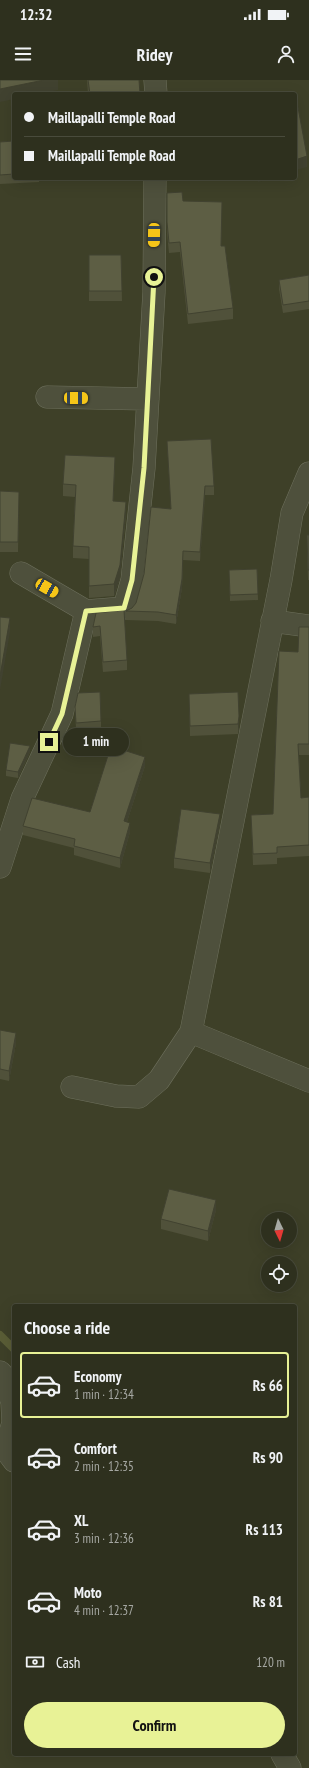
<!DOCTYPE html>
<meta charset="utf-8">
<style>
body{margin:0;font-family:"PT Sans Narrow",sans-serif;background:#3a3c2b;color:#f1f3f6;height:100vh;display:flex;flex-direction:column;font-size:15px;white-space:nowrap}
*{box-sizing:border-box;margin:0}
p{font-size:13px;color:#a7a9a4}
.icon{flex:none;width:22px;height:22px;fill:none;stroke:currentColor;stroke-width:2;stroke-linecap:round;stroke-linejoin:round}
.map{position:relative;flex:1;overflow:hidden}
.panel{position:absolute;left:12px;top:1224px;width:285px;height:452px;display:flex;flex-direction:column;background:#2e301e;border-radius:4px;box-shadow:0 4px 16px #0002,0 0 0 1px #494b3c}
.panel>*{flex:none}
.guide{position:absolute;left:12px;top:12px;width:285px;height:88px;border-radius:4px;box-shadow:0 4px 16px #0002,0 0 0 1px #494b3c;display:grid;align-content:center;height:88px;padding:0 12px;background:#2e301e}
.needle{width:26px;rotate:175deg}
.controls{position:absolute;left:261px;top:1132px;display:grid;gap:8px}
.controls a{display:grid;place-items:center;width:36px;height:36px;border-radius:50%;background:#2e301e;box-shadow:0 4px 16px #0002,0 0 0 1px #494b3c;font-size:20px}
.end{position:absolute;width:18px;height:18px;margin:-9px;border:5px solid #e8f296;background:#111;box-shadow:0 0 0 2px #111}
.from{border-radius:50%}
.bubble{position:absolute;height:28px;border-radius:14px;background:#2e301e;box-shadow:0 4px 16px #0002,0 0 0 1px #494b3c;font-size:13px;font-weight:700;line-height:28px;text-align:center}
.car{position:absolute;width:12px;height:24px;margin:-12px -6px;border-radius:5px;box-shadow:0 0 3px 1px #0007;background:linear-gradient(#f5c518 24%,#345 0 40%,#f5c518 0 76%,#345 0 86%,#f5c518 0)}
.guide b{display:flex;align-items:center;gap:14px;height:38px;font-size:15px}
.guide b+b{border-top:1px solid #494b3c}
.guide i{width:10px;height:10px;background:#f1f3f6}
ul{padding:0;list-style:none}
li{display:flex;align-items:center;gap:12px;height:66px;margin:0 8px 6px;padding:0 4px;border:2px solid transparent;border-radius:4px}
li div{flex:1}
li b{display:block;font-size:15px}
li em{font-style:normal;font-weight:700}
li.selected{border-color:#e8f296}
li>.icon{width:36px;height:36px;stroke-width:1.5}
h2{padding:0 12px;font-size:18px;line-height:48px}
.pay{display:flex;align-items:center;gap:10px;height:44px;padding:0 12px;font-size:15px}
.pay p{margin-inline-start:auto}
.button{display:flex;gap:8px;margin-top:auto;padding:8px 12px}
.button a{flex:1;height:46px;border-radius:24px;background:#e8f296;color:#111;font-size:16px;font-weight:700;line-height:46px;text-align:center}
.status{display:flex;justify-content:space-between;align-items:center;height:28px;padding:0 20px;background:#2e301e;direction:ltr}
.status svg{height:11px;fill:currentColor}
header{display:flex;justify-content:space-between;align-items:center;height:52px;padding:0 12px;background:#2e301e;font-size:18px;font-weight:700}
.map>svg:first-child{display:block}
.lines{fill:none;stroke-linecap:round;stroke-linejoin:round}
.stream{stroke:#5a5d36;stroke-width:8}
.minor-casing{stroke:#6e705d;stroke-width:23}
.minor{stroke:#4e503c;stroke-width:22}
.wall{fill:#50513a}
.shaded-wall{fill:#414230}
.building{fill:#5d5e44;stroke:#414230}
.route{stroke:#e8f296;stroke-width:5}
</style>
<div class="status"><b>12:32</b><svg viewBox="0 0 49 12"><path d="M0 12V9h3v3zM5 12V6h3v6zM10 12V3h3v9zM15 12V0h3v12zM26 1h20v11H26zM47 4h2v5h-2z"/></svg></div>
<header><svg class="icon" aria-label="menu" viewBox="0 0 24 24"><path d="M4 6h16M4 12h16M4 18h16"/></svg>Ridey<svg class="icon" aria-label="person" viewBox="0 0 24 24"><circle cx="12" cy="8" r="4"/><path d="M4 21q1-7 8-7t8 7"/></svg></header>
<div class="map">
<svg width="309" height="1688" viewBox="0 0 309 1688">
<rect width="100%" height="100%" fill="#3e4028"/>
<g class="lines">
<path class="stream" d="M 0,1255 L 14,1269"/>
<g class="minor-casing">
<path id="minor" d="M 155,0 L 156,14
M 47,317 L 148,319
M 21,493 L 86,531
M 272,541 L 309,546
M 0,787 L 22,719 L 62,634 L 86,531 L 124,528 L 132,500 L 144,388 L 154,212 L 155,98
M 191,952 L 309,1001
M 72,1007 L 116,1016 L 139,1017 L 159,1000 L 191,952 L 281,500 L 292,433 L 309,393
M 0,1292 L 2,1294 L 12,1322 L 13,1343 L 5,1369 L 14,1381
M 282,1674 L 290,1688"/>
</g>
<use href="#minor" class="minor"/>
</g>
<path class="wall" d="M 87,0 L 139,0 L 140,14 L 88,14 Z
M 14,61 L 14,98 L 39,98 L 39,102 L 0,104 L 0,62 Z
M 167,113 L 183,121 L 221,166 L 233,228 L 233,239 L 188,244 L 180,172 L 169,173 L 167,153 Z
M 89,175 L 121,175 L 122,221 L 89,221 Z
M 309,195 L 309,229 L 283,233 L 279,209 L 279,200 Z
M 167,361 L 214,406 L 214,415 L 205,415 L 200,481 L 183,480 L 182,508 L 176,544 L 158,541 L 126,540 L 126,531 L 132,528 L 136,523 L 171,429 Z
M 115,389 L 113,421 L 126,434 L 120,498 L 114,516 L 89,518 L 89,479 L 73,478 L 73,466 L 75,417 L 63,416 L 63,404 Z
M 0,411 L 19,412 L 18,472 L 0,472 Z
M 309,455 L 309,500 L 308,500 L 307,465 Z
M 257,489 L 258,520 L 230,521 L 229,490 Z
M 96,533 L 127,580 L 127,590 L 103,592 L 100,556 L 93,557 L 93,547 Z
M 309,547 L 309,675 L 299,675 L 301,718 L 309,717 L 309,776 L 277,778 L 277,784 L 253,785 L 251,735 L 273,734 L 298,572 Z
M 189,614 L 239,636 L 239,647 L 238,654 L 190,656 Z
M 75,627 L 101,641 L 101,647 L 76,649 Z
M 30,672 L 18,698 L 6,696 L 6,690 Z
M 145,686 L 127,742 L 130,752 L 120,788 L 74,775 L 74,768 L 23,755 L 23,746 L 90,732 Z
M 220,744 L 210,793 L 174,788 L 174,778 Z
M 0,950 L 16,963 L 9,1001 L 0,999 Z
M 216,1130 L 208,1161 L 161,1149 L 161,1139 Z"/>
<path class="shaded-wall" d="M 44,0 L 58,0 L 58,10 L 38,14 L 14,14 L 14,19 L 0,22 L 0,9 Z
M 307,76 L 307,87 L 295,90 L 295,80 Z
M 258,98 L 271,98 L 258,102 Z
M 115,377 L 115,389 L 113,433 L 113,421 Z
M 205,406 L 205,415 L 200,481 L 200,472 Z
M 126,422 L 126,434 L 120,498 L 114,516 L 114,504 Z
M 183,471 L 182,508 L 176,544 L 176,535 Z
M 10,538 L 10,552 L 0,610 L 0,596 Z
M 239,636 L 239,647 L 238,654 L 238,644 Z
M 30,666 L 30,672 L 18,698 L 18,692 Z
M 145,677 L 145,686 L 124,751 L 124,741 Z
M 220,734 L 220,744 L 210,793 L 210,783 Z
M 130,743 L 130,752 L 120,788 L 120,778 Z
M 16,953 L 16,963 L 9,1001 L 9,991 Z
M 216,1120 L 216,1130 L 208,1161 L 208,1151 Z"/>
<path class="building" d="M 0,0 L 44,0 L 0,9 Z
M 88,0 L 139,0 L 140,14 L 90,14 Z
M 295,22 L 297,22 L 307,76 L 295,80 Z
M 14,61 L 14,94 L 0,95 L 0,62 Z
M 182,112 L 183,121 L 222,122 L 221,166 L 225,166 L 233,228 L 188,234 L 180,162 L 169,163 L 167,142 L 167,113 Z
M 89,175 L 121,175 L 122,211 L 89,211 Z
M 309,195 L 309,221 L 283,225 L 279,200 Z
M 211,359 L 214,406 L 205,406 L 200,472 L 183,471 L 182,499 L 176,535 L 158,532 L 126,531 L 132,528 L 136,523 L 144,494 L 151,427 L 171,429 L 167,361 Z
M 65,375 L 115,377 L 113,421 L 126,422 L 120,485 L 114,504 L 89,506 L 89,467 L 73,466 L 76,405 L 63,404 Z
M 0,411 L 19,412 L 18,462 L 0,462 Z
M 307,455 L 309,455 L 309,490 L 308,490 Z
M 257,489 L 258,514 L 230,515 L 229,490 Z
M 124,530 L 127,580 L 103,582 L 100,546 L 93,547 L 96,533 Z
M 0,537 L 10,538 L 0,596 Z
M 299,547 L 309,547 L 309,664 L 298,664 L 301,718 L 309,717 L 309,765 L 277,767 L 277,773 L 253,774 L 251,735 L 273,734 L 279,571 L 298,572 Z
M 100,612 L 101,641 L 76,643 L 75,627 L 78,613 Z
M 238,612 L 239,636 L 238,644 L 190,646 L 189,614 Z
M 10,663 L 30,666 L 18,692 L 6,690 Z
M 111,666 L 145,677 L 124,741 L 130,743 L 120,778 L 74,766 L 75,759 L 23,746 L 32,718 L 90,732 Z
M 181,729 L 220,734 L 210,783 L 174,778 Z
M 0,950 L 16,953 L 9,991 L 0,989 Z
M 169,1109 L 216,1120 L 208,1151 L 161,1139 Z"/>
<g class="lines">
<path class="route" d="M 49,662 L 62,634 L 86,531 L 124,528 L 132,500 L 144,388 L 154,197"/>
</g>
</svg>
<div class="controls">
<a><svg class="needle" viewBox="-14 -14 28 28"><path d="M0-13l5 13h-10z" fill="#e53935"/><path d="M0 13l5-13h-10z" fill="#a7a9a4"/></svg></a>
<a><svg class="icon" aria-label="locate" viewBox="0 0 24 24"><circle cx="12" cy="12" r="6"/><path d="M12 2v4M12 18v4M2 12h4M18 12h4"/></svg></a>
</div>
<i class="end from" style="left:154px;top:197px"></i>
<i class="end" style="left:49px;top:662px"></i>
<div class="bubble" style="left:63px;top:648px;width:66px">1 min</div>
<i class="car" style="left:154px;top:155px;rotate:181deg"></i>
<i class="car" style="left:76px;top:318px;rotate:91deg"></i>
<i class="car" style="left:47px;top:508px;rotate:120deg"></i>
<div class="guide">
<b><i class="from"></i>Maillapalli Temple Road</b>
<b><i></i>Maillapalli Temple Road</b>
</div>
<section class="panel">
<h2>Choose a ride</h2>
<ul>
<li class="selected"><svg class="icon" aria-label="car" viewBox="0 0 24 24"><path d="M5 17H2v-5l4-1 3-4h7l3 4 3 1v5h-3M9 17h6M6 11h13"/><circle cx="7" cy="17" r="2"/><circle cx="17" cy="17" r="2"/></svg><div><b>Economy</b><p>1 min · 12:34</p></div><em>Rs 66</em></li>
<li><svg class="icon" aria-label="car" viewBox="0 0 24 24"><path d="M5 17H2v-5l4-1 3-4h7l3 4 3 1v5h-3M9 17h6M6 11h13"/><circle cx="7" cy="17" r="2"/><circle cx="17" cy="17" r="2"/></svg><div><b>Comfort</b><p>2 min · 12:35</p></div><em>Rs 90</em></li>
<li><svg class="icon" aria-label="car" viewBox="0 0 24 24"><path d="M5 17H2v-5l4-1 3-4h7l3 4 3 1v5h-3M9 17h6M6 11h13"/><circle cx="7" cy="17" r="2"/><circle cx="17" cy="17" r="2"/></svg><div><b>XL</b><p>3 min · 12:36</p></div><em>Rs 113</em></li>
<li><svg class="icon" aria-label="car" viewBox="0 0 24 24"><path d="M5 17H2v-5l4-1 3-4h7l3 4 3 1v5h-3M9 17h6M6 11h13"/><circle cx="7" cy="17" r="2"/><circle cx="17" cy="17" r="2"/></svg><div><b>Moto</b><p>4 min · 12:37</p></div><em>Rs 81</em></li>
</ul>
<div class="pay"><svg class="icon" aria-label="cash" viewBox="0 0 24 24"><path d="M3 7h18v10H3z"/><circle cx="12" cy="12" r="2"/></svg>Cash<p>120 m</p></div>
<div class="button"><a>Confirm</a></div>
</section>
</div>
